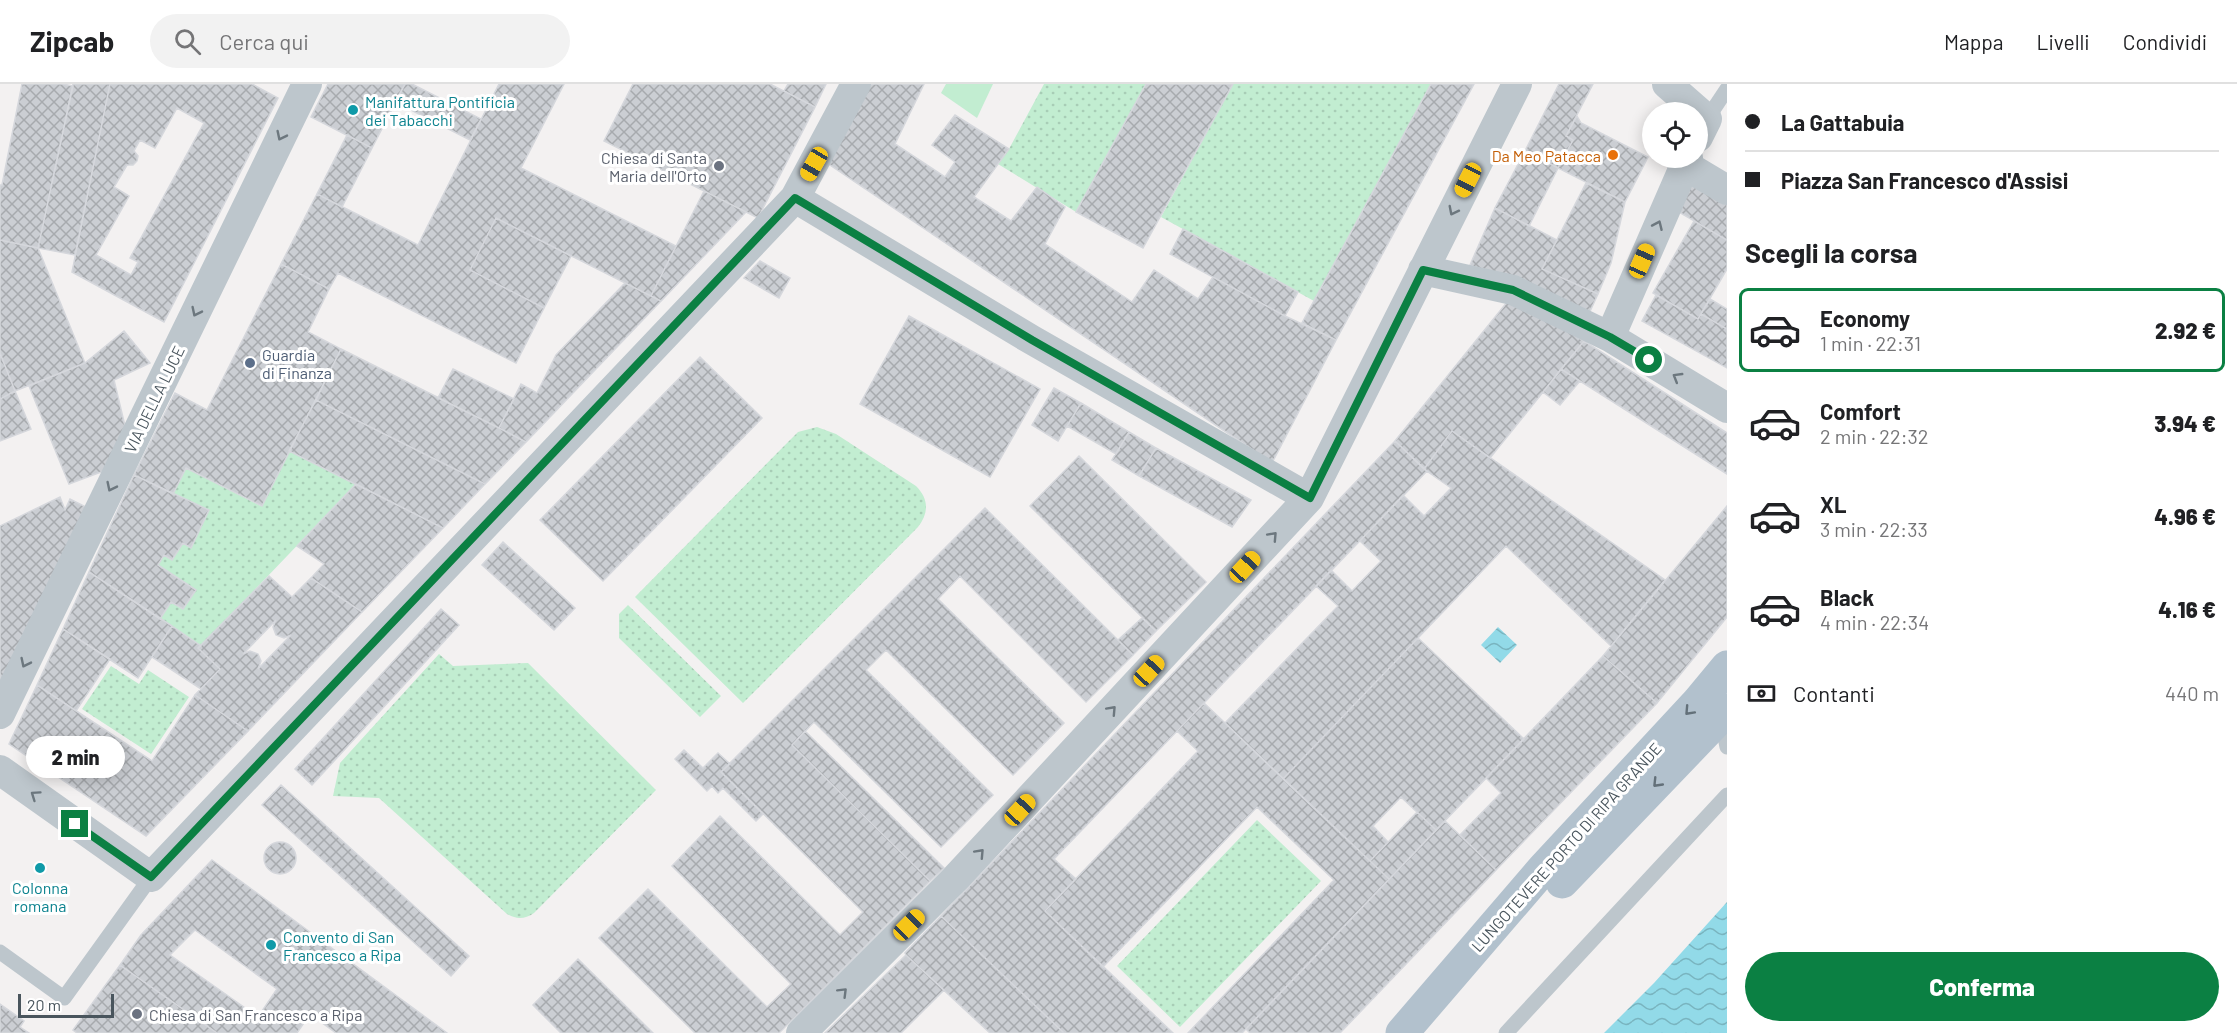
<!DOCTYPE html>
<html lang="it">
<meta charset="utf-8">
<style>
body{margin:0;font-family:Barlow,sans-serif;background:#f2f2f2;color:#202124;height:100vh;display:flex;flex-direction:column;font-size:22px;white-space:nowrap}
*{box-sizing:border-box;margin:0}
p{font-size:20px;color:#757577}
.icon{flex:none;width:33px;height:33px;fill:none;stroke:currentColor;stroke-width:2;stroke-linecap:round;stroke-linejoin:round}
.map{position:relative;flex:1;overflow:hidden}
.sheet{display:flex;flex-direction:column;background:#fff;width:510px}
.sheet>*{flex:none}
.banner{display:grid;align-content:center;height:132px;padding:0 18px;background:#fff}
.buttons{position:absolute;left:1642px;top:18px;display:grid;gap:12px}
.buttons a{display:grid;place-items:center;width:66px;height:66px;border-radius:50%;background:#fff;box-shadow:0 3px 15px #0003;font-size:30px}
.scale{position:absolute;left:18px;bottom:15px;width:96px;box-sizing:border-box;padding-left:6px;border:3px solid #49555d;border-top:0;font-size:16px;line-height:21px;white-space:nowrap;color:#49555d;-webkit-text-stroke:4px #fff;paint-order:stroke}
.end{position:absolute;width:27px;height:27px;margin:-14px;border:8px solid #0b8043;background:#fff;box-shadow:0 0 0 3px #fff}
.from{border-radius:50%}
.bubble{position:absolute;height:42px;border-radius:21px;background:#fff;box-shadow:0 3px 15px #0003;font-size:20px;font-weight:800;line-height:42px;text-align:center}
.car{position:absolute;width:18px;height:36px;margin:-18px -9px;border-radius:8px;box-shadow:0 0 4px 2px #0007;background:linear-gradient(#f5c518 24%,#345 0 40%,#f5c518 0 76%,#345 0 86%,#f5c518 0)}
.banner b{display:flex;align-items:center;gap:21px;height:57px;font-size:22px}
.banner b+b{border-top:2px solid #e0e0e0}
.banner i{width:15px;height:15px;background:#202124}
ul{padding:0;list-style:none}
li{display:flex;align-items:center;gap:18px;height:84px;margin:0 12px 9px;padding:0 6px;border:3px solid transparent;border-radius:9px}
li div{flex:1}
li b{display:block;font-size:22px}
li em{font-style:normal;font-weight:800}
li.current{border-color:#0b8043}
li>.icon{width:54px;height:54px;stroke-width:1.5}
h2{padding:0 18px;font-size:27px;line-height:72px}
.pay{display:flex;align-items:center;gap:15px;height:66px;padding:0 18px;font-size:22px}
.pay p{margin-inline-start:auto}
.cta{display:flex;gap:12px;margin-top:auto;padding:12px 18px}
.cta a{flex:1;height:69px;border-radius:36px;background:#0b8043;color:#fff;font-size:24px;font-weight:800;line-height:69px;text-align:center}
header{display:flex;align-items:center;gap:36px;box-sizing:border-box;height:84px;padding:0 30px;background:#fff;border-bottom:2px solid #e0e0e0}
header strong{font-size:28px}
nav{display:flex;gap:33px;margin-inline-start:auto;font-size:21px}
.search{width:420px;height:54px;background:#f2f2f2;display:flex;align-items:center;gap:15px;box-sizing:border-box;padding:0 21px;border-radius:33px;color:#757577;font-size:22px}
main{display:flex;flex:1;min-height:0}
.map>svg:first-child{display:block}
.garden{fill:url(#garden-dots)}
.pitch{fill:#c2edd1}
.water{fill:url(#water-waves)}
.building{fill:url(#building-cross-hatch);stroke:#d5d7dc;stroke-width:1.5;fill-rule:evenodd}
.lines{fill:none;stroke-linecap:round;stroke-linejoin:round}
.lane{stroke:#bdc6cc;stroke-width:15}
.street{stroke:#bdc6cc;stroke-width:30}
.primary{stroke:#b2c1cd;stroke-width:33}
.oneway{stroke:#6c777e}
.oneway2{stroke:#637079}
.route{stroke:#0b8043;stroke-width:8}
.culture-dot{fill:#0f9aa8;stroke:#fff;stroke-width:2}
.food-dot{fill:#e8710a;stroke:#fff;stroke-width:2}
.worship-dot{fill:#6b7280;stroke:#fff;stroke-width:2}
.service-dot{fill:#5c6f8a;stroke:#fff;stroke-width:2}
.labels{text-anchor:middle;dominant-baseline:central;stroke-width:6;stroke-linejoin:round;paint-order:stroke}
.culture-label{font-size:16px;fill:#0d838f;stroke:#fff;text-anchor:start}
.food-label{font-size:16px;fill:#c56008;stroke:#fff;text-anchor:end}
.worship-label{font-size:16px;fill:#5b616d;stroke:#fff;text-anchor:end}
.service-label{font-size:16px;fill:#4e5e75;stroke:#fff;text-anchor:start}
.street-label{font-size:16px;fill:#49555d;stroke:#fff}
</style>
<header>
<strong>Zipcab</strong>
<div class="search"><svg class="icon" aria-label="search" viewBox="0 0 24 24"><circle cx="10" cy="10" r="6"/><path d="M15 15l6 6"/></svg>Cerca qui</div>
<nav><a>Mappa</a><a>Livelli</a><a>Condividi</a></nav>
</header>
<main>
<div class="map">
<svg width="1727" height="949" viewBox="0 0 1727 949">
<defs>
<pattern id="garden-dots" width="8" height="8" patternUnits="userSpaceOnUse" patternTransform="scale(1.5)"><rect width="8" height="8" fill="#c2edd1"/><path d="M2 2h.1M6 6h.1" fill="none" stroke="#a8cdb6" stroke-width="1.8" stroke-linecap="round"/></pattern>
<pattern id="water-waves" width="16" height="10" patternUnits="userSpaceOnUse" patternTransform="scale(1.5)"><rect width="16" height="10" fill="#92dae8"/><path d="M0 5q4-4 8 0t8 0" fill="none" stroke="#79b4bf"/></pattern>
<pattern id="building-cross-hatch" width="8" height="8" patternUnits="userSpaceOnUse" patternTransform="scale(1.5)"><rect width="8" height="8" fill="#cbced3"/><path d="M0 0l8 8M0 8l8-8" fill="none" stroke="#a7aaae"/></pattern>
</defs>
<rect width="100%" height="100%" fill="#f3f1f1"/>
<path class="garden" d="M 1044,0 L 1146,0 L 1076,128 L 998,80 L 1009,65 Z
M 1233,0 L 1431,0 L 1314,217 L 1161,133 Z
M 817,343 L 836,350 L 916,402 C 929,415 929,429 918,443 L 743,619 L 635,513 L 791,355 L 798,348 Z
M 289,367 L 356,400 L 201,562 L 160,535 L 171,518 L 183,525 L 196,506 L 158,481 L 164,471 L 172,476 L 183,459 L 191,464 L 173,410 L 186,384 L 261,422 Z
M 628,521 L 721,612 L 700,633 L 619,554 L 619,530 Z
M 439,570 L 453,582 L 528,579 L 656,706 L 534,829 C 525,835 517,836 507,830 L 379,714 L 333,712 L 340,679 Z
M 111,582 L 139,600 L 148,586 L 189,613 L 151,670 L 82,625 Z
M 1257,736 L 1321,797 L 1180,943 L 1117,882 Z"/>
<path class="pitch" d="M 946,0 L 993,0 L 977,34 L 941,9 Z"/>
<path class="water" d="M 1498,543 L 1517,561 L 1500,579 L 1481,561 Z
M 1727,818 L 1727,949 L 1604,949 L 1654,899 Z"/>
<path class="building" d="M 22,0 L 63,0 L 73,2 L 38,164 L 0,156 L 0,101 L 2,101 Z
M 73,0 L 110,0 L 75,171 L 38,164 Z
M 110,0 L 252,0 L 278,14 L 164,238 L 72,188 ZM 177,24 L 204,39 L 130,174 L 138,178 L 131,191 L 96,171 L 129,112 L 114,103 L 127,81 L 133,81 L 137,77 L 138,72 L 134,67 L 140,56 L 155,64 Z
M 328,0 L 405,0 L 372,64 L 311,33 Z
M 405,0 L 412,0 L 481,35 L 470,56 L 395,18 Z
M 499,0 L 564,0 L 521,84 L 676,162 L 651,212 L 496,134 L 470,186 L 544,224 L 516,279 L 338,189 L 329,205 L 281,180 L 317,110 L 418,161 Z
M 633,0 L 770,0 L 815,23 L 758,134 L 604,57 Z
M 788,0 L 826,0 L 815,23 L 784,7 Z
M 868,0 L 924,0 L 895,60 L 945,93 L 955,78 L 932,61 L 955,31 L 1009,65 L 974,113 L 1011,137 L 1037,103 L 1065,123 L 1045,160 L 1132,218 L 1154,186 L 1198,215 L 1213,193 L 1285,232 L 1336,256 L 1272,379 L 827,79 Z
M 1146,0 L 1233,0 L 1143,164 L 1076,128 Z
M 1431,0 L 1474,0 L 1336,256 L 1302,239 Z
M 1559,0 L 1593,0 L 1566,52 L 1573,56 L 1558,84 L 1525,67 Z
M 1577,32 L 1581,39 L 1648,73 L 1625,118 L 1558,84 L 1573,56 L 1566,52 Z
M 347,51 L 372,64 L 342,123 L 317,110 Z
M 1525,67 L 1558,84 L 1529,142 L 1495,124 Z
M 1694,96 L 1727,115 L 1727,156 L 1677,127 Z
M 1586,99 L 1625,118 L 1611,179 L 1598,210 L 1542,185 Z
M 704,107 L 746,128 L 661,217 L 651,212 Z
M 1495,124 L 1557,156 L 1542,185 L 1598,210 L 1587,234 L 1470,181 Z
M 496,134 L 571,172 L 544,224 L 470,186 Z
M 1694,137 L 1727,156 L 1727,185 L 1698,235 L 1653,209 Z
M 1183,145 L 1298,208 L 1285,232 L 1170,170 Z
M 0,156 L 38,164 L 85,279 L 15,307 L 0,269 Z
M 760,177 L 790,194 L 779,214 L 744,194 Z
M 281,180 L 329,205 L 308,248 L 341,265 L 262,422 L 186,384 L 173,410 L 134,391 L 175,309 L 207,326 Z
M 625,199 L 661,217 L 526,358 L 499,344 L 521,300 L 537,309 L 556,271 Z
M 1656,211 L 1698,235 L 1701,230 L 1727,245 L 1727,284 L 1642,237 Z
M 1512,212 L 1584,257 L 1490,374 L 1452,347 L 1424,385 L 1395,357 Z
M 1710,215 L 1727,225 L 1727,245 L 1701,230 Z
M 909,232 L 1040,305 L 990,393 L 860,320 Z
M 124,247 L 150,279 L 114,296 L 125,342 L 104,387 L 69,400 L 29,302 L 85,279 Z
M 1584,257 L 1727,349 L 1727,390 L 1561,285 Z
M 341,265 L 499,344 L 526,358 L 485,400 L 316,316 Z
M 1,272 L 15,307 L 0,315 L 0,273 Z
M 700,273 L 762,334 L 603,497 L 540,436 Z
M 453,285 L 514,315 L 499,344 L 438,314 Z
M 1561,285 L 1580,297 L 1560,321 L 1543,308 Z
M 1054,304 L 1081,319 L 1058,357 L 1032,341 Z
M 15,307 L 31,345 L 0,357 L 0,315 Z
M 316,316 L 485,400 L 443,444 L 289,367 Z
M 1081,319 L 1129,348 L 1116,370 L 1067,342 Z
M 1452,347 L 1665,496 L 1611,562 L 1506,462 L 1283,695 L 1225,639 L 1338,522 L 1316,502 L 1331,486 L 1352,507 L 1381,477 L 1360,457 L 1403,411 L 1424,432 L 1451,404 L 1424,385 Z
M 1129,348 L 1156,364 L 1139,392 L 1112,376 Z
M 1395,357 L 1427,387 L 1054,775 L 1076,795 L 1045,827 L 1173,949 L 1064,949 L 941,832 Z
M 1156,364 L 1251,416 L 1232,443 L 1139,392 Z
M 1079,372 L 1206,498 L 1156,547 L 1030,422 Z
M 134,391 L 209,426 L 191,464 L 183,459 L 172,476 L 164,471 L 158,481 L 196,506 L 183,525 L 171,518 L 160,535 L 89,488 Z
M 356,400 L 443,444 L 362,528 L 311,494 L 324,480 L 297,462 Z
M 60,413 L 65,426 L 70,415 L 86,423 L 0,599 L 0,442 Z
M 1727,422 L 1727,533 L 1657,619 L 1603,572 Z
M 985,424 L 1133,571 L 1086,618 L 960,492 L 938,515 L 1064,639 L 1013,691 L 886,566 L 866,586 L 993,711 L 941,763 L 814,638 L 792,661 L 930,797 L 779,949 L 695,949 L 599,854 L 648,805 L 767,923 L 791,900 L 672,782 L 720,732 L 840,851 L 863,828 L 721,688 Z
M 503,458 L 575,524 L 554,546 L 482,481 Z
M 89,488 L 172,542 L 138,594 L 63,545 Z
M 269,492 L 292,513 L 311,494 L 362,528 L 248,647 L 195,611 L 220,585 L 198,564 ZM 276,536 L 273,543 L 276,551 L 284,554 L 291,551 L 258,585 L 261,577 L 258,570 L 250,567 L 243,570 Z
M 441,525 L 459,541 L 312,701 L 295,685 Z
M 1142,534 L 1156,547 L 1133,571 L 1118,556 Z
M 172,542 L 201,562 L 198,564 L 220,585 L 201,605 L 152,573 Z
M 63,545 L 110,575 L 76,627 L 37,601 Z
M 1418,554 L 1524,655 L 1436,746 L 1401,713 L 1373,742 L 1388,758 L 1370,777 L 1283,695 Z
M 1603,572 L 1657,619 L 1496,786 L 1460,751 L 1501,709 L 1486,694 Z
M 37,601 L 152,677 L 195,611 L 248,647 L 146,752 L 9,660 Z
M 1204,619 L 1389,795 L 1242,949 L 1188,949 L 1334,796 L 1257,723 L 1103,883 L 1045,827 L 1198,667 L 1177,647 Z
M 805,647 L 944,784 L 930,797 L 792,661 Z
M 684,666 L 703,684 L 718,669 L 730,680 L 721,688 L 763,730 L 756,737 L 723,704 L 718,709 L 712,702 L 707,707 L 675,675 Z
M 281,701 L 469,872 L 451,892 L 262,721 Z
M 1417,728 L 1436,746 L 1389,795 L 1370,777 Z
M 1445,737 L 1496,786 L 1340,949 L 1250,949 L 1246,945 Z
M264 774a16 16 0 1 1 32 0a16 16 0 1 1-32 0Z
M 212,776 L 447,949 L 336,949 L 310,930 L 297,949 L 217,949 L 120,881 L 141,851 ZM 195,846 L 277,905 L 258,933 L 170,871 Z
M 941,832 L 1064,949 L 990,949 L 906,871 L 905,869 Z
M 906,871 L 944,906 L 901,949 L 825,949 Z
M 578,875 L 653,949 L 561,949 L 533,921 Z
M 120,881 L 217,949 L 77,949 L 73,946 Z
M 0,920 L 24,937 L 20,943 L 29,949 L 0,949 Z"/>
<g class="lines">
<path class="lane" d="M 1707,35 L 1727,5
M 1721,634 L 1727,663
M 0,868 L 64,914 L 151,793
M 1506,949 L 1727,711"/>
<path class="street" d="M 1667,0 L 1707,35 L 1698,53
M 1685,81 L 1727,106
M 795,114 L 1032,256 L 1309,414
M 1423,186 L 1513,206 L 1610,253 L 1727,324
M 1610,253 L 1688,74
M 0,630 L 307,0
M 0,686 L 151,793 L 795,114 L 856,0
M 801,949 L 955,795 L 1309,414 L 1517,0"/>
<path class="primary" d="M 1562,798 L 1727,626
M 1402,949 L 1543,785 L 1698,618 L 1727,583"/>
</g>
<defs><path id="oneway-chevron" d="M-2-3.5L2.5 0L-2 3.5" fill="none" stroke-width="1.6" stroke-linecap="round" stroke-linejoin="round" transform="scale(1.5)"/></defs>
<g class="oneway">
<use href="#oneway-chevron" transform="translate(281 52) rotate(116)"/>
<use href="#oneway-chevron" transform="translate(1453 127) rotate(117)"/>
<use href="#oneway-chevron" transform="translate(1658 141) rotate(-66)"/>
<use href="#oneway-chevron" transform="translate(196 228) rotate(116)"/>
<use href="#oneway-chevron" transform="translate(1677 293) rotate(-149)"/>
<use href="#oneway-chevron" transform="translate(111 403) rotate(116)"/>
<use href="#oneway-chevron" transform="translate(1273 452) rotate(-47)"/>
<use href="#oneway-chevron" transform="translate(25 579) rotate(116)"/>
<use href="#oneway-chevron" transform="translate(1112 626) rotate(-47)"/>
<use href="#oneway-chevron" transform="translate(35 711) rotate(-145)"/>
<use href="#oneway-chevron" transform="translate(980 769) rotate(-47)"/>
<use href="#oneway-chevron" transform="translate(843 908) rotate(-45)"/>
</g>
<g class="oneway2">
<use href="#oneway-chevron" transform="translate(1689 627) rotate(133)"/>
<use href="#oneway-chevron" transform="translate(1657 699) rotate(134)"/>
</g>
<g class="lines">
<path class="route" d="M 75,740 L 151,793 L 795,114 L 1032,256 L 1310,414 L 1423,186 L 1513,206 L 1610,253 L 1649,276"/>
</g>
<g class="culture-dot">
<circle cx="353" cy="26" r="6"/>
<circle cx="40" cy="784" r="6"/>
<circle cx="271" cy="861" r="6"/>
</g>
<circle class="food-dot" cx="1613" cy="71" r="6"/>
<g class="worship-dot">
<circle cx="719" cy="82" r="6"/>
<circle cx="137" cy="930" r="6"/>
</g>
<circle class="service-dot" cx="250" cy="279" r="6"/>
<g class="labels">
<g class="culture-label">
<text x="365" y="17">Manifattura Pontificia<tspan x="365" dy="18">dei Tabacchi</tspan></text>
<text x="40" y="803" text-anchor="middle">Colonna<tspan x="40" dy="18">romana</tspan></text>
<text x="283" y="852">Convento di San<tspan x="283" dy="18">Francesco a Ripa</tspan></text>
</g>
<g class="food-label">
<text x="1601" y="71">Da Meo Patacca</text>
</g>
<g class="worship-label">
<text x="707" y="73">Chiesa di Santa<tspan x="707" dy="18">Maria dell'Orto</tspan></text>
<text x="149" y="930" text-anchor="start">Chiesa di San Francesco a Ripa</text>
</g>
<g class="service-label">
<text x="262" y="270">Guardia<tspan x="262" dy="18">di Finanza</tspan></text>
</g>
<g class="street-label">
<text transform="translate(154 315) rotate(-64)">VIA DELLA LUCE</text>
<text transform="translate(1566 763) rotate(-48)">LUNGOTEVERE PORTO DI RIPA GRANDE</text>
</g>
</g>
</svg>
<div class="buttons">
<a><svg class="icon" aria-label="locate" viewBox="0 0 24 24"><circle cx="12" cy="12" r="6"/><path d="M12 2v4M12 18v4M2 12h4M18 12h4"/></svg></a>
</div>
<div class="scale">20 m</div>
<i class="end from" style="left:1649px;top:276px"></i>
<i class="end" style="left:75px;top:740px"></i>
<div class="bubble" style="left:26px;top:652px;width:99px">2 min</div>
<i class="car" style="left:814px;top:80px;rotate:210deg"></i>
<i class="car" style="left:1468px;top:96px;rotate:207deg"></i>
<i class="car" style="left:1642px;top:177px;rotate:24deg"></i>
<i class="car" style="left:1245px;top:483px;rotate:43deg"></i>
<i class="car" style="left:1149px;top:587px;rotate:43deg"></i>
<i class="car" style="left:1020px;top:726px;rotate:43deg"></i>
<i class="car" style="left:909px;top:841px;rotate:45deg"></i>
</div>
<section class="sheet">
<div class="banner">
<b><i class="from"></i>La Gattabuia</b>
<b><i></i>Piazza San Francesco d'Assisi</b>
</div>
<h2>Scegli la corsa</h2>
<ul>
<li class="current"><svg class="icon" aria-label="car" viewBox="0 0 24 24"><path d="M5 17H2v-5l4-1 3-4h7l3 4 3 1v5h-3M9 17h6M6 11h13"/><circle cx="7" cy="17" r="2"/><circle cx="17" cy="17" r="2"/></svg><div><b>Economy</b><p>1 min · 22:31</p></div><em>2.92 €</em></li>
<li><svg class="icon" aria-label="car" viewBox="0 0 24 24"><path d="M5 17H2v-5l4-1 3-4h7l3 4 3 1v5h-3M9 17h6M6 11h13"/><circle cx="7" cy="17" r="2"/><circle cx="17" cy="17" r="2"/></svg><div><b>Comfort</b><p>2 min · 22:32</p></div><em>3.94 €</em></li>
<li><svg class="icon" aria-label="car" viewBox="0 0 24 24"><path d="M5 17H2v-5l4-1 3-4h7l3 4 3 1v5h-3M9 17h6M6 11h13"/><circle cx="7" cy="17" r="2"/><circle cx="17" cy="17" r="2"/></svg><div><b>XL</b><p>3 min · 22:33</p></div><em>4.96 €</em></li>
<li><svg class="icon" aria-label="car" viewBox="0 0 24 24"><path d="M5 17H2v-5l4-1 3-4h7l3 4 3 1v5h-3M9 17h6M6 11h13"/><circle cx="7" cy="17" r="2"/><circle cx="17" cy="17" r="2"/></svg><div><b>Black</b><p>4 min · 22:34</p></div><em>4.16 €</em></li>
</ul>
<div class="pay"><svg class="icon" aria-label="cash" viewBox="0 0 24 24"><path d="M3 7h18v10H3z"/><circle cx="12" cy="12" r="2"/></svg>Contanti<p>440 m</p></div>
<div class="cta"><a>Conferma</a></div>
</section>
</main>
